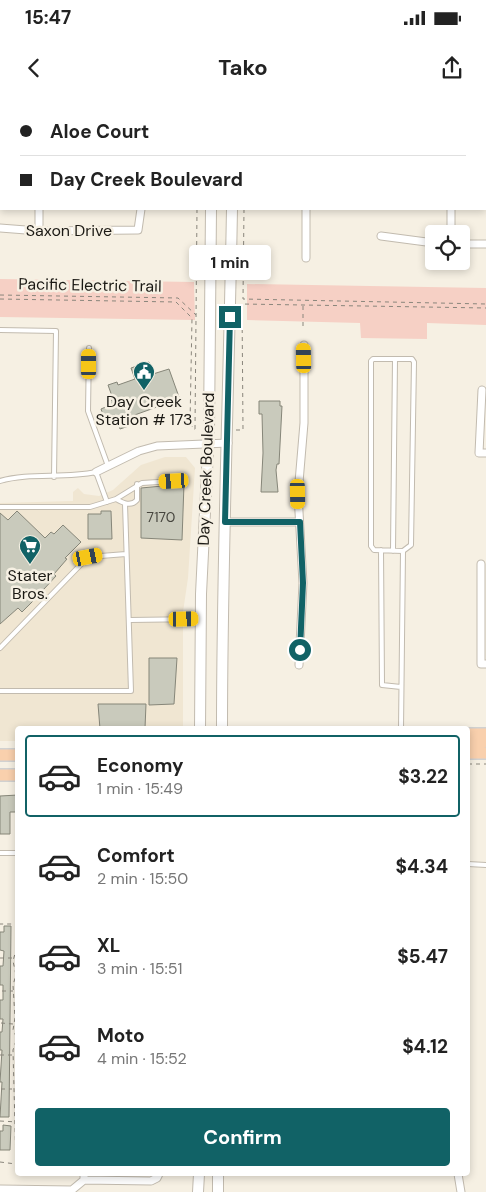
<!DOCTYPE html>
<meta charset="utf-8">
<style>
body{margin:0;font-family:"DM Sans",sans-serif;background:#f2f2f2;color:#222;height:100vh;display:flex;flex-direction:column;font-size:19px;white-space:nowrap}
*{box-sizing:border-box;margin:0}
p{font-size:16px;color:#767676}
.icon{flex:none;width:28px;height:28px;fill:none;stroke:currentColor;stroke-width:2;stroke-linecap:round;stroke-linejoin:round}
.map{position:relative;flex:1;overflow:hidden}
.details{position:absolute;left:15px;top:626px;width:455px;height:450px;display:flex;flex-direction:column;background:#fff;border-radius:5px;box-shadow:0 2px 8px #0003}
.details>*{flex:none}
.hud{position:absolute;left:0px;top:0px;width:486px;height:110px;box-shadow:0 2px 8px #0003;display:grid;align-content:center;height:110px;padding:0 20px;background:#fff}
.tools{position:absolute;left:425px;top:125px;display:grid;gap:10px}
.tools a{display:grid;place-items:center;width:45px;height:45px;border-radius:5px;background:#fff;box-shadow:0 2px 8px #0003;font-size:25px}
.end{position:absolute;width:22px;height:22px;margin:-11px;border:6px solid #116266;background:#fff;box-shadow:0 0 0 2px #fff}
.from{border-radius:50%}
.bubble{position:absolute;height:35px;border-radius:5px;background:#fff;box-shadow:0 2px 8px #0003;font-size:16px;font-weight:700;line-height:35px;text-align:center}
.car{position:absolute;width:15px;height:30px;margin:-15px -8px;border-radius:6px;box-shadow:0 0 4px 1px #0007;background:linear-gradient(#f5c518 24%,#345 0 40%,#f5c518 0 76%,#345 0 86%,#f5c518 0)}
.hud b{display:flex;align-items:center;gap:18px;height:48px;font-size:19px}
.hud b+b{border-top:1px solid #e0e0e0}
.hud i{width:12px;height:12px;background:#222}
ul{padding:9px 0 0;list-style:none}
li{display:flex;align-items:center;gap:15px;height:82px;margin:0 10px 8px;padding:0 10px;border:2px solid transparent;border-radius:5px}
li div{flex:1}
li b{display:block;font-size:19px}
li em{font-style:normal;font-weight:700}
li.current{border-color:#116266}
li>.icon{width:45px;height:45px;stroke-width:1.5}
.cta{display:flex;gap:10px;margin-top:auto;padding:10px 20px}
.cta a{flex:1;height:58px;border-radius:5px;background:#116266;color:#fff;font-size:20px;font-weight:700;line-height:58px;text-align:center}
.status{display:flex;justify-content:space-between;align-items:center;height:35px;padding:0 25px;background:#fff;direction:ltr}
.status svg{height:14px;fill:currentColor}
header{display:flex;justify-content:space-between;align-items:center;height:65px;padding:0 20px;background:#fff;font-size:22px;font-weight:700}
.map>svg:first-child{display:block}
.built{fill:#f0e6d2}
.green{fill:#f6d0c5}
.building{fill:#c9cabc;stroke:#868679}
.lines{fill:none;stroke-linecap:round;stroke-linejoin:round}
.lane-casing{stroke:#c2bbaf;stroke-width:6}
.street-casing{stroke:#c2bbaf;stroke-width:9}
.secondary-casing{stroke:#c2bbaf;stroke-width:12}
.primary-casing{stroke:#d1d1d0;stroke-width:14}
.path{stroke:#8a867c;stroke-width:1;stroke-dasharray:4 4;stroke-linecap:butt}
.lane{stroke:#fff;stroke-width:4}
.street{stroke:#fff;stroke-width:7}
.secondary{stroke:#fff;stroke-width:10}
.primary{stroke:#f9d0ad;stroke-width:11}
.route{stroke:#116266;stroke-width:6}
.labels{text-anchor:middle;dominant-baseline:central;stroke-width:5;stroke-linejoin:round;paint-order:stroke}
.number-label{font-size:14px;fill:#46453e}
.street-label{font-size:16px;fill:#1b1914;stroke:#f6f0e3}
.poi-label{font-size:16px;fill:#1b1914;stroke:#f6f0e3}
</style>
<div class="status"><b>15:47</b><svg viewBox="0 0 49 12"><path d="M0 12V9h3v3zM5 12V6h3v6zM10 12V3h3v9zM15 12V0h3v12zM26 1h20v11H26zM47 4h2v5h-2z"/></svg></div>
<header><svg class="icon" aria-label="back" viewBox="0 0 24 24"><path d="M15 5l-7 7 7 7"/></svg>Tako<svg class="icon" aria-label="share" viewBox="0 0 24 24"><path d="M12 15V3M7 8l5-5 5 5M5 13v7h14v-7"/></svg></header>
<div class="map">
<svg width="486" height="1092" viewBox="0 0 486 1092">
<rect width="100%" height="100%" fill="#f6f0e3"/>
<path class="built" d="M 165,357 L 186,357 L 195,368 L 188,478 L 183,512 L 183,629 L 18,629 L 17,641 L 0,641 L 0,403 L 73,401 L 73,392 L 78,388 L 84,394 L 99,396 L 113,390 L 141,365 Z"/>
<path class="green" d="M 0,179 L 194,182 L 195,220 L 0,217 Z
M 247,184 L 486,188 L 486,225 L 427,223 L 427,239 L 361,238 L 360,223 L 247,220 Z"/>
<path class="building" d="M 149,262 L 153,274 L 169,269 L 179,297 L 170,300 L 171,302 L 129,317 L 132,325 L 120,329 L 115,315 L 104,318 L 101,309 L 108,306 L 107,304 L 113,299 L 108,285 L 117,282 L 118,285 L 135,279 L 131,268 Z
M 259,301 L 280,301 L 280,306 L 282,306 L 279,364 L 277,364 L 276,370 L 278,392 L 261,392 L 263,353 L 262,314 L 259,314 Z
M 184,384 L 182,440 L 141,438 L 141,388 Z
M 17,411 L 45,438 L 51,432 L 54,434 L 63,425 L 81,442 L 65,458 L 67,459 L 54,474 L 56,476 L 32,502 L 22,512 L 18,508 L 0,524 L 0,413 L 8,420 Z
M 101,411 L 111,411 L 112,439 L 88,439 L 88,414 L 101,414 Z
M 149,558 L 177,558 L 174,604 L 149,605 Z
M 98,604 L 146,604 L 145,628 L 100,629 Z
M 18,695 L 18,712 L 10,712 L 10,734 L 0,734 L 0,696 Z
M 4,826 L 11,826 L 9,1017 L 0,1017 L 2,982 L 0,982 L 2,950 L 0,950 L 0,932 L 2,932 L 3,919 L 0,919 L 0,900 L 3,900 L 3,885 L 0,885 L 0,866 L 3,866 L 4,851 L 0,850 L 0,832 L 4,832 Z
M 3,1025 L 11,1026 L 10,1050 L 0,1050 L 0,1031 L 3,1031 Z"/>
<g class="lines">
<g class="lane-casing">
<path id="lane" d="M 0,230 L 56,231 L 54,377
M 89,248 L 88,311 L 108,366
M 0,381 C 29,372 64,379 96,372 L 107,402
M 116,399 L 142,383 L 174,381
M 0,407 L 90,407 L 116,399 C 123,403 131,407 137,400 L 137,384
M 381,450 L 382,585 L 401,587
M 393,451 L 395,259
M 130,520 L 201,519
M 0,548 L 88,457 L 126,454
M 0,591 L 131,591 L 125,404
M 401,629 L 403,451 L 411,445 L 414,262 L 412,259 L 373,259 L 371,261 L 371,446 L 374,450 L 403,451
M 0,753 L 18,753
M 468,764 L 486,765"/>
</g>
<g class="street-casing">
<path id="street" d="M 145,0 L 145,1
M 302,1 L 302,0
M 0,39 L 1,39
M 485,51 L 486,51
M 39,109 L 39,131
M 451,109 L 451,134
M 0,128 L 39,131 L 138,130 L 141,109
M 381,136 L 434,143
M 461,144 L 486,144
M 306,158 L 306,109
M 482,290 L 479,353 L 486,353
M 96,372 L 139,351 L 157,346 L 228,343
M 225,422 L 299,422
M 481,464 L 481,564 L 486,564
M 299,565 L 303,483 L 298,394 L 304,323 L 304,245
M 458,1074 L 461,1092
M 84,1080 L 151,1081 L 157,1078 L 159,1074
M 0,1089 L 72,1090 L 84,1080 L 84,1074"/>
</g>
<g class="secondary-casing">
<path id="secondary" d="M 213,1 L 213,0
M 234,1 L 234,0
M 200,629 L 201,494 L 209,330 L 211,109
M 222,629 C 222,455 229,282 232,109
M 198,1092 L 199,1074
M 218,1092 L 218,1074"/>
</g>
<g class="primary-casing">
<path id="primary" d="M 468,634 L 486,634
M 468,644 L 478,644 L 486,641
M 468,653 L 486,653
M 0,655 L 18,655
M 0,675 L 18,675"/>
</g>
<path class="path" d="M 244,109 L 243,199 L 486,204
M 0,195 L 178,198 L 196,215
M 0,199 L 176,202 L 192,218 L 190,324 L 195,330
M 303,206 L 303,228
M 195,329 L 197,109
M 236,330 L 243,330 L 242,204 L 486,208
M 468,664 L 486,664
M 0,858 L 14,858
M 2,891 L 13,891
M 1,923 L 13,924
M 0,955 L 12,955
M 1,989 L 12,989
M 0,1021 L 18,1022
M 0,1062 L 16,1064 L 13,950 L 17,938 L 13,930 L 15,918 L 13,885 L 16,875 L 13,861 L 16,850 L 16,824 L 0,824"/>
<use href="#lane" class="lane"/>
<use href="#street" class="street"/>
<use href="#secondary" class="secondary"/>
<use href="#primary" class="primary"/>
</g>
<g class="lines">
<path class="route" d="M 230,217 L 225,422 L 300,422 L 303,483 L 300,550"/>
</g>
<defs>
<g id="civic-pin" transform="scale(1.125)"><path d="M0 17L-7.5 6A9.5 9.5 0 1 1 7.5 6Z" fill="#116266" stroke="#f6f0e3"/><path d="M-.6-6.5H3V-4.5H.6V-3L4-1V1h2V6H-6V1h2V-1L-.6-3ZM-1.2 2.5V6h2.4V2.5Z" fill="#fff"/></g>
<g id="supermarket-pin" transform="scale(1.125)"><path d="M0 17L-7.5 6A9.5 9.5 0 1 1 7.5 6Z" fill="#116266" stroke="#f6f0e3"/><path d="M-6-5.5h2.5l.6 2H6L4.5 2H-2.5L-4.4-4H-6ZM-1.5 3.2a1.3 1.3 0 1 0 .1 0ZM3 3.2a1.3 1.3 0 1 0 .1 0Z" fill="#fff"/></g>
</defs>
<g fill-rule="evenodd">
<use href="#civic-pin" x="144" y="272"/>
<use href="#supermarket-pin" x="30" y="446"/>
</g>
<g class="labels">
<g class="number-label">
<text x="161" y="417">7170</text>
</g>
<g class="street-label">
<text x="69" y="130">Saxon Drive</text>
<text transform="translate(90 185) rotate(1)">Pacific Electric Trail</text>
<text transform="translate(206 369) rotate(-88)">Day Creek Boulevard</text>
</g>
<g class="poi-label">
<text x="144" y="301">Day Creek<tspan x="144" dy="18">Station # 173</tspan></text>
<text x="30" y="475">Stater<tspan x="30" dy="18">Bros.</tspan></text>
</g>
</g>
</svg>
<div class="tools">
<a><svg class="icon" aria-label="locate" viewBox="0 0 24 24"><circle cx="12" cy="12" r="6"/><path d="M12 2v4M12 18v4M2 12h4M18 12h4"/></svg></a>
</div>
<i class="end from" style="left:300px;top:550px"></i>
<i class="end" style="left:230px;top:217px"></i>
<div class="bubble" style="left:189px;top:145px;width:82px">1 min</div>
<i class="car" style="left:304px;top:258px;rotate:359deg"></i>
<i class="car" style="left:89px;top:264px;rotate:0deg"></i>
<i class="car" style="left:174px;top:381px;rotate:267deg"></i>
<i class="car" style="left:298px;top:394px;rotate:179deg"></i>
<i class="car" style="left:88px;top:457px;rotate:79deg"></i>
<i class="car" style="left:184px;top:519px;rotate:89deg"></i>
<div class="hud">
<b><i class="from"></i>Aloe Court</b>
<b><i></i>Day Creek Boulevard</b>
</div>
<section class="details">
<ul>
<li class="current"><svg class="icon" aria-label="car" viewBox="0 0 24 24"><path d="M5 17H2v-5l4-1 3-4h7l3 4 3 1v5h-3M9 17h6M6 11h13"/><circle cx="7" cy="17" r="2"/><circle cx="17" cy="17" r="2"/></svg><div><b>Economy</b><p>1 min · 15:49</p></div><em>$3.22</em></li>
<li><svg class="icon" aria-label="car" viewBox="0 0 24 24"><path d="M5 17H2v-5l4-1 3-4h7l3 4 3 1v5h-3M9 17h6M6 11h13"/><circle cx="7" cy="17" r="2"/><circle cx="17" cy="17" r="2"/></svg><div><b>Comfort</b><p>2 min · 15:50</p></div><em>$4.34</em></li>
<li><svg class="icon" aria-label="car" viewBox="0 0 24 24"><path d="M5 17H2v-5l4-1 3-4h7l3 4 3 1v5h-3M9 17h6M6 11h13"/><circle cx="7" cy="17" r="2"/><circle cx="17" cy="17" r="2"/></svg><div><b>XL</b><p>3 min · 15:51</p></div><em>$5.47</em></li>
<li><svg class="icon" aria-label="car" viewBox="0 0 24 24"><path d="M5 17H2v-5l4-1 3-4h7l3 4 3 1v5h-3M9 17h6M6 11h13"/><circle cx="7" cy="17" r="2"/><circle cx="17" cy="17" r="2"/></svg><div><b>Moto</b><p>4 min · 15:52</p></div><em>$4.12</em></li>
</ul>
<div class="cta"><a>Confirm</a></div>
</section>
</div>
